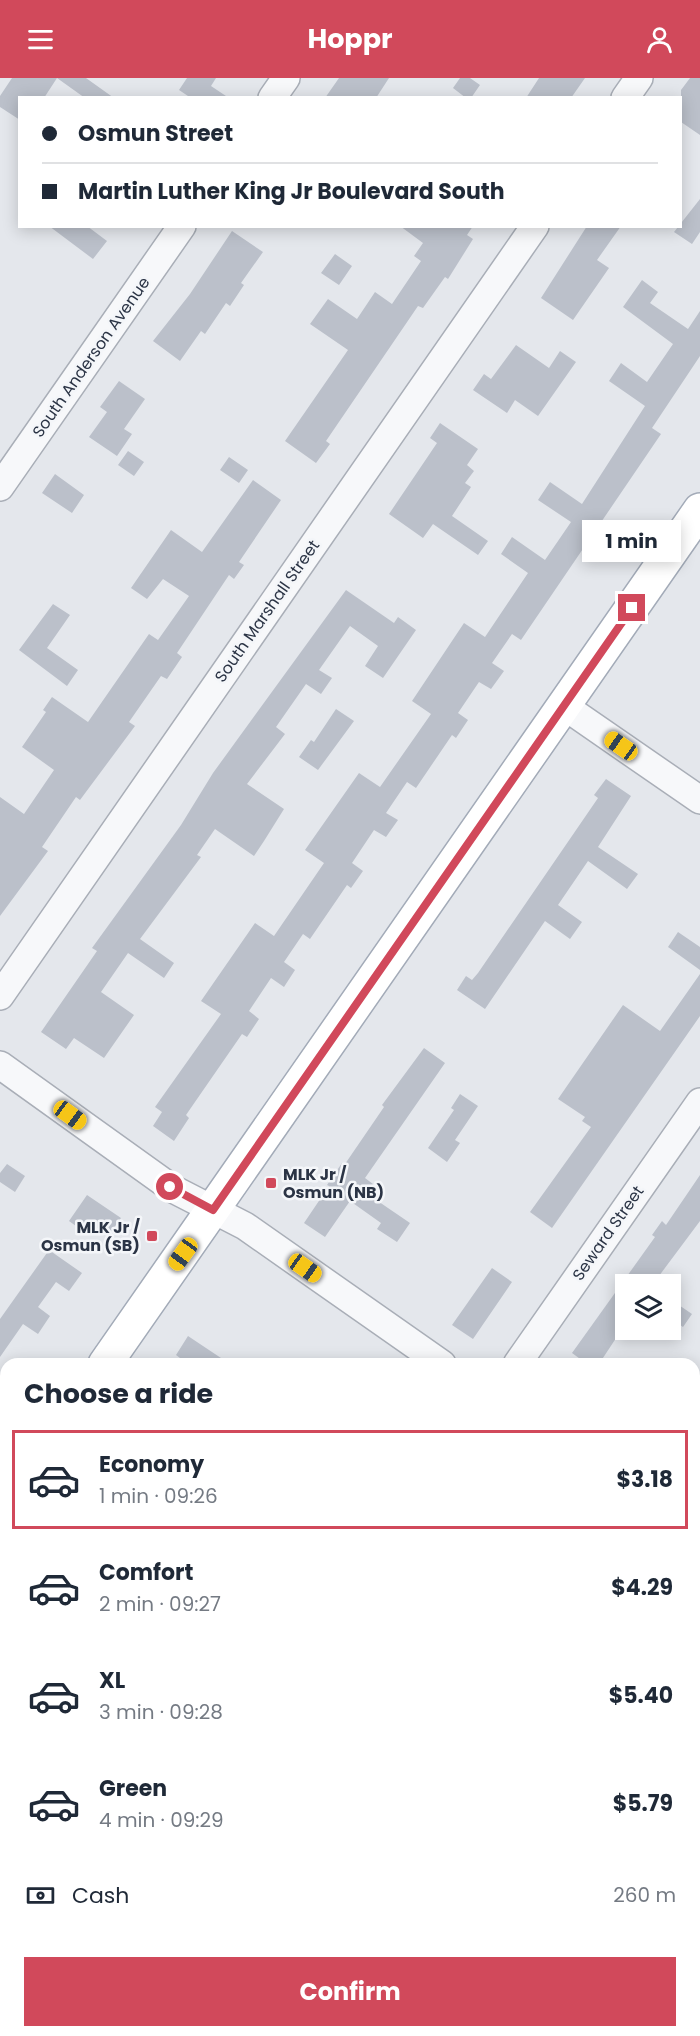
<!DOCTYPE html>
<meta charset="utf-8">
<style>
body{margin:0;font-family:Poppins,sans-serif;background:#f6f6f7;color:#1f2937;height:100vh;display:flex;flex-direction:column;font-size:22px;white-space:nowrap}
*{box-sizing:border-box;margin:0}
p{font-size:20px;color:#747a83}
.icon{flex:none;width:33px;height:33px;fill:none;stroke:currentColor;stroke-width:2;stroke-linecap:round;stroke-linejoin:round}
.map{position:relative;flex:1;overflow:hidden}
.drawer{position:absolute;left:0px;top:1280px;width:700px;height:680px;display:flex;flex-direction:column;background:#fff;border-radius:18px 18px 0 0;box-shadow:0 3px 15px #0003}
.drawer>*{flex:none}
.hud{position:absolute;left:18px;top:18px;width:664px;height:132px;border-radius:0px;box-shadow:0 3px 15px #0003;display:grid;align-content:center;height:132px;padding:0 24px;background:#fff}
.controls{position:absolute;left:615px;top:1196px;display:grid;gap:12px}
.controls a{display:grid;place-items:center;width:66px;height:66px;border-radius:0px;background:#fff;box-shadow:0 3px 15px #0003;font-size:30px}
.end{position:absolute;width:27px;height:27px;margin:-14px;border:8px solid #d1495b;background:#fff;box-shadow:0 0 0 3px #fff}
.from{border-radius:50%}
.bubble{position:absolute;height:42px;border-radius:0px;background:#fff;box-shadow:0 3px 15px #0003;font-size:20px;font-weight:700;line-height:42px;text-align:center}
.car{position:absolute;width:18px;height:36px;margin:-18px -9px;border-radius:8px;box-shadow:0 0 4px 2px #0007;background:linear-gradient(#f5c518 24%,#345 0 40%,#f5c518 0 76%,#345 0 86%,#f5c518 0)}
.hud b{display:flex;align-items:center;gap:21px;height:57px;font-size:22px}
.hud b+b{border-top:2px solid #e0e1e3}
.hud i{width:15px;height:15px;background:#1f2937}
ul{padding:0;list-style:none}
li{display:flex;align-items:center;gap:18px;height:99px;margin:0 12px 9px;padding:0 12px;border:3px solid transparent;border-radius:0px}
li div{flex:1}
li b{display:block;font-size:22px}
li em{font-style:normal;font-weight:700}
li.on{border-color:#d1495b}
li>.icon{width:54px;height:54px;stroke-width:1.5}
h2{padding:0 24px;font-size:27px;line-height:72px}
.pay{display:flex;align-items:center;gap:15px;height:66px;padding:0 24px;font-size:22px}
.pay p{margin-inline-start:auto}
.action{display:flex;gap:12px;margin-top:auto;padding:12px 24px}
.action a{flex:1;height:69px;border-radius:0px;background:#d1495b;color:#fff;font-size:24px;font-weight:700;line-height:69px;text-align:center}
header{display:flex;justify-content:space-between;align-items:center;height:78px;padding:0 24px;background:#d1495b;color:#fff;font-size:27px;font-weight:700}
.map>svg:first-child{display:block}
.green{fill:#c9d6c5}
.building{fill:#bbc0ca}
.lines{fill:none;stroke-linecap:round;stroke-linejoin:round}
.minor-casing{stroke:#a9aeb7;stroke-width:30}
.major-casing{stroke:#a3abb8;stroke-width:36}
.path{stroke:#c2c5cb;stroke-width:4;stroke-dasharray:4.5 4.5;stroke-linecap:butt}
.minor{stroke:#f7f8fa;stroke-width:27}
.major{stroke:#fff;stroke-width:33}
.route{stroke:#d1495b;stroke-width:8}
.poi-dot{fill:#d1495b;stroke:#f4f6f9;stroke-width:2}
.labels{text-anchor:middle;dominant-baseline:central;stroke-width:5;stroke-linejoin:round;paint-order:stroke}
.street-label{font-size:16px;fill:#2b3445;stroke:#f4f6f9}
.poi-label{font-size:16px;font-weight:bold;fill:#2b3445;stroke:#f4f6f9;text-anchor:start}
</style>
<header><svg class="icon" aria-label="menu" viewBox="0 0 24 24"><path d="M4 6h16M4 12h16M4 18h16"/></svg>Hoppr<svg class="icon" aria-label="person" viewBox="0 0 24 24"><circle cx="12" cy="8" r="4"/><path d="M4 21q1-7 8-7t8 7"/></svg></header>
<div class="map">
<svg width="700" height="1958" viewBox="0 0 700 1958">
<rect width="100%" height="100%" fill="#e4e7ec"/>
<path class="green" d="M 2,1537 L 6,1540 L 6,1953 L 694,1953 L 694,1631 L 700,1623 L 700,1958 L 0,1958 Z"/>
<path class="building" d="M 12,0 L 86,0 L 114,20 L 85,20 L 57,0 L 44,20 L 20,20 L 20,42 L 0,29 L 0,18 Z
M 187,0 L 216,0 L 211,8 L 229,20 L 191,20 L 179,12 Z
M 339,0 L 389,0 L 376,20 L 325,20 Z
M 460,0 L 470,0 L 480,7 L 471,20 L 466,20 L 453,10 Z
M 539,0 L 585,0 L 571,20 L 526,20 Z
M 690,0 L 700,0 L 700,57 L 681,44 L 681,12 Z
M 700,121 L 700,154 L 692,166 L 674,154 Z
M 49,148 L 87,148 L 107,163 L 93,181 Z
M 400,148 L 473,148 L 467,157 L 473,161 L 448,201 L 445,199 L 423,230 L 418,228 L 326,363 L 330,366 L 316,385 L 285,363 L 348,272 L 310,246 L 328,221 L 357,241 L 375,214 L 392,226 L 421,183 L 414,178 L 423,165 Z
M 587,148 L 621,148 L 597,182 L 609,190 L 573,242 L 541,220 Z
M 232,153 L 263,174 L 241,205 L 244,207 L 230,228 L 226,225 L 205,256 L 201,253 L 180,283 L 153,263 L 190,216 Z
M 335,176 L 352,188 L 339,207 L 321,195 Z
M 642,202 L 658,214 L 650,225 L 688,251 L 700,233 L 700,278 L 652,350 L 661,356 L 521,562 L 512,556 L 492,585 L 504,593 L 491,611 L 479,604 L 458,635 L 468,642 L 456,660 L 452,657 L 416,710 L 407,704 L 386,735 L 398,742 L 386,759 L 374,752 L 352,785 L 363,793 L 351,810 L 347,807 L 310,861 L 303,856 L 284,884 L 295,892 L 284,909 L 271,900 L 249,933 L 259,941 L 247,959 L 242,956 L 186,1037 L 189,1040 L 174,1063 L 153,1048 L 162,1034 L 155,1029 L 221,936 L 201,923 L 255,845 L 274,858 L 324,785 L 305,772 L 359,695 L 380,709 L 431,636 L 412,623 L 464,545 L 485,559 L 528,495 L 501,476 L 512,459 L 545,482 L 571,444 L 538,422 L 550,404 L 582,426 L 645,328 L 609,303 L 621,285 L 647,304 L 673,266 L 623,229 Z
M 516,267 L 549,290 L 560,273 L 576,284 L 538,338 L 515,322 L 507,335 L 473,312 L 484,296 L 491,301 Z
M 119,303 L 145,321 L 124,351 L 132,356 L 117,378 L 89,359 L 107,334 L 100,329 Z
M 440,345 L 478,371 L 467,387 L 474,393 L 465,405 L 471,409 L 452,438 L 488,463 L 478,477 L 433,446 L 423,460 L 389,436 L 437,365 L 430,360 Z
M 128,373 L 144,384 L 134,398 L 118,387 Z
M 229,379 L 248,392 L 239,405 L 220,392 Z
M 55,396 L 84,417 L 72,435 L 42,415 Z
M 253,402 L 281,422 L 239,484 L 244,487 L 234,501 L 229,497 L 177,575 L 182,579 L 167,601 L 161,598 L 129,644 L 135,648 L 80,722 L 76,719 L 42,769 L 48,773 L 0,838 L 0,719 L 24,736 L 54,692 L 22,669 L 46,634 L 43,632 L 52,619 L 88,644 L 149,556 L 158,562 L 189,518 L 163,501 L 147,521 L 131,510 L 171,452 L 202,474 Z
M 346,512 L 394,545 L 398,539 L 416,552 L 383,600 L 365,588 L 378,568 L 350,548 L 319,592 L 332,600 L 321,616 L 306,606 L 276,649 L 285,656 L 247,706 L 284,731 L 264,763 L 254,778 L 215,751 L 197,777 L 201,779 L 140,861 L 174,885 L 164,900 L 128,875 L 101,914 L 134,937 L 104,980 L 74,960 L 66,971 L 41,954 L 97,873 L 92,870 L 181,747 L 213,695 Z
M 53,526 L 70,537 L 47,570 L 78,592 L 67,608 L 19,572 Z
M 336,631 L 354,643 L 318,692 L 299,679 L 311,662 L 314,664 Z
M 606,701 L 631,718 L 598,769 L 638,796 L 627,811 L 588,783 L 558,827 L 582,844 L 570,861 L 545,843 L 485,931 L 457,912 L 466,898 L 472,902 L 478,895 L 598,720 L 594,717 Z
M 678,854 L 700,869 L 700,892 L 668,869 Z
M 700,896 L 700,938 L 552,1150 L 530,1134 L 591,1049 L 582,1043 L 585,1039 L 558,1021 L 623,927 L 660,953 Z
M 424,970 L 445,985 L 365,1100 L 373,1106 L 366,1115 L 410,1145 L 397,1164 L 377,1151 L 381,1145 L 350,1123 L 325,1159 L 304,1145 L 329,1108 L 327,1107 L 342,1085 L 345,1086 L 384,1029 L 382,1027 Z
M 460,1016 L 478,1028 L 455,1062 L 460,1065 L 447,1084 L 428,1070 L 454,1032 L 451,1030 Z
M 7,1086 L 25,1098 L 15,1114 L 0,1104 L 0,1095 Z
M 700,1097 L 700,1143 L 653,1206 L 626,1206 L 626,1245 L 599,1286 L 587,1286 L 572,1275 L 655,1159 L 652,1157 L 662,1143 L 666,1147 Z
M 87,1117 L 121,1140 L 108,1158 L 93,1147 L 87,1156 L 69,1143 Z
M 49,1172 L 82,1195 L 69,1213 L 56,1204 L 38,1229 L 50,1238 L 38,1256 L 23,1246 L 0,1279 L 0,1241 Z
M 492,1190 L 512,1204 L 473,1261 L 452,1247 Z
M 670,1221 L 692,1236 L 683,1249 L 670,1240 Z
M 188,1258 L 230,1286 L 188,1286 L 176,1277 Z"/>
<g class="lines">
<g class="minor-casing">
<path id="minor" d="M 272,20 L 286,0
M 625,20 L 639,0
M 0,409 L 182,148
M 564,628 L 700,722
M 0,918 L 535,148
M 0,987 L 173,1111 L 245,1148 L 442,1286
M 517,1286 L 700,1024
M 694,1461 L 700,1465
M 694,1596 L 700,1589"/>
</g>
<g class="major-casing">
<path id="major" d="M 105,1286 L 700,432
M 0,1439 L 6,1429"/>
</g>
<path class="path" d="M 525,1953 L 527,1958"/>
<use href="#minor" class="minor"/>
<use href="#major" class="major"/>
</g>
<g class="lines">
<path class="route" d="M 170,1109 L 213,1132 L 632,530"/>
</g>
<g class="poi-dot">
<rect x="265" y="1099" width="12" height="12" rx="3"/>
<rect x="146" y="1152" width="12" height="12" rx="3"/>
</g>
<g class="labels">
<g class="street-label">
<text transform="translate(91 279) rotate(-55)">South Anderson Avenue</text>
<text transform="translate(267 533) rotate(-55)">South Marshall Street</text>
<text transform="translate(608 1155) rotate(-55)">Seward Street</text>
</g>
<g class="poi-label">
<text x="283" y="1096">MLK Jr /<tspan x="283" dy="18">Osmun (NB)</tspan></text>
<text x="140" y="1149" text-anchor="end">MLK Jr /<tspan x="140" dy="18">Osmun (SB)</tspan></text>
</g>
</g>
</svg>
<div class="controls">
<a><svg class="icon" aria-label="layers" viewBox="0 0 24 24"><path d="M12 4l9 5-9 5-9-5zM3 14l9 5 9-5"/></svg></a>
</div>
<i class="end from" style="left:170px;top:1109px"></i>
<i class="end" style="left:632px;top:530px"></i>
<div class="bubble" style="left:582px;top:442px;width:99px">1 min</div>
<i class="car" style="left:621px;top:668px;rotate:305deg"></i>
<i class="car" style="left:70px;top:1037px;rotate:126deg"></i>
<i class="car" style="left:183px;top:1176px;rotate:216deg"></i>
<i class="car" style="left:305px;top:1190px;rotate:125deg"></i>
<div class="hud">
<b><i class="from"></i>Osmun Street</b>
<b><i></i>Martin Luther King Jr Boulevard South</b>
</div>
<section class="drawer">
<h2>Choose a ride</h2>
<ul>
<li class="on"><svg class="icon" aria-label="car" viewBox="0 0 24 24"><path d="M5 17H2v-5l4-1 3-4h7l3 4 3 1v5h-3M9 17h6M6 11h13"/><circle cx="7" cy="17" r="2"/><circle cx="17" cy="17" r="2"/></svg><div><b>Economy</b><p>1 min · 09:26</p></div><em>$3.18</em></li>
<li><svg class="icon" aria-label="car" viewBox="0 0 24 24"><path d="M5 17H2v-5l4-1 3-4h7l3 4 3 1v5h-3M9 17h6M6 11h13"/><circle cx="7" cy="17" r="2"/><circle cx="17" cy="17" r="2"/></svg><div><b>Comfort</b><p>2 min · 09:27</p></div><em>$4.29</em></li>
<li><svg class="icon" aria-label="car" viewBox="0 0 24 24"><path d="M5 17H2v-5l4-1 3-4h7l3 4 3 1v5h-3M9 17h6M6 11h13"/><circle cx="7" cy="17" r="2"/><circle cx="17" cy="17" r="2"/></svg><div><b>XL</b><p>3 min · 09:28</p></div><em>$5.40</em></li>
<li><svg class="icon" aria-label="car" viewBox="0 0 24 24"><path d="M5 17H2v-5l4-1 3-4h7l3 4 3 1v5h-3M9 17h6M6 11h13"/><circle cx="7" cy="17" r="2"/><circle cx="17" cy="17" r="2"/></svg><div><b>Green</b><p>4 min · 09:29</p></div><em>$5.79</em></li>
</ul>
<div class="pay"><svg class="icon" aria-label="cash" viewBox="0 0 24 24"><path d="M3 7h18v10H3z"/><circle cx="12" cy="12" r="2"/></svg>Cash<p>260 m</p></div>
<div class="action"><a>Confirm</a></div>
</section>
</div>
